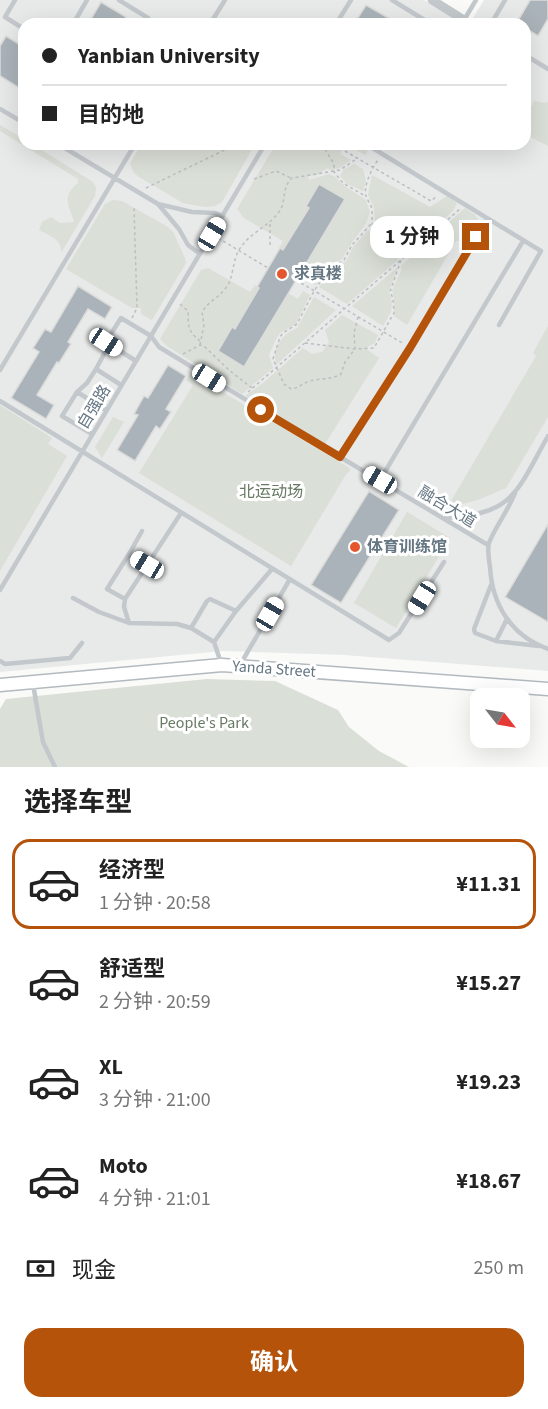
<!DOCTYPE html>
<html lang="zh">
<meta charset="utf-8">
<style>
body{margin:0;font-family:"Source Sans 3","Noto Sans SC",sans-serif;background:#f2f2f2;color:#222;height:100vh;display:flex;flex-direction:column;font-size:22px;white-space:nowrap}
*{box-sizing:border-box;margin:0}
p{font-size:20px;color:#767676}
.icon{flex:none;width:33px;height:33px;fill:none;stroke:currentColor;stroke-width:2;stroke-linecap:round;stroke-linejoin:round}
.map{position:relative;height:767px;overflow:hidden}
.panel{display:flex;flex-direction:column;background:#fff;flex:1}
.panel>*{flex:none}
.guide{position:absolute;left:18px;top:18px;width:513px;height:132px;border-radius:18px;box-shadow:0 6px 24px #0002;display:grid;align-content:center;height:132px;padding:0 24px;background:#fff}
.needle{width:39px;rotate:121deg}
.controls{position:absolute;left:470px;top:688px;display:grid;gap:12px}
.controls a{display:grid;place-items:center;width:60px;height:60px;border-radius:12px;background:#fff;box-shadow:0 6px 24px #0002;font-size:30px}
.end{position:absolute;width:27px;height:27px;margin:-14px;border:8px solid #b45309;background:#fff;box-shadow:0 0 0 3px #fff}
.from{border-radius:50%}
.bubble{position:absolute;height:42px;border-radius:18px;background:#fff;box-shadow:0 6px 24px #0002;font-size:20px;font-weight:700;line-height:42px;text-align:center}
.car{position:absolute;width:18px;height:36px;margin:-18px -9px;border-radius:8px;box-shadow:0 0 4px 2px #0007;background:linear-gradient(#fff 24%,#345 0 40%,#fff 0 76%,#345 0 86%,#fff 0)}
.guide b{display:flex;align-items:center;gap:21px;height:57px;font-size:22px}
.guide b+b{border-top:2px solid #e0e0e0}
.guide i{width:15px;height:15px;background:#222}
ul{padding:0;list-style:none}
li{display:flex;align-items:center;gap:18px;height:90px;margin:0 12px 9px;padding:0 12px;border:3px solid transparent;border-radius:18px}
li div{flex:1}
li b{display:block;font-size:22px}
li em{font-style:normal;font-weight:700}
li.active{border-color:#b45309}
li>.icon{width:54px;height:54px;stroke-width:1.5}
h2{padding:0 24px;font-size:27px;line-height:72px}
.pay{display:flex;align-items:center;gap:15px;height:66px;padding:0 24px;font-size:22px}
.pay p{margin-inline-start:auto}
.cta{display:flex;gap:12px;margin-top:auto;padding:12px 24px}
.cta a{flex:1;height:69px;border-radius:18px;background:#b45309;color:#fff;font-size:24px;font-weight:700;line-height:69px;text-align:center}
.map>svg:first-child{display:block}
.built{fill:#e8e9e9}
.green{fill:#dadfd7}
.building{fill:#aab3b9;stroke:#dcdcda;stroke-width:1.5}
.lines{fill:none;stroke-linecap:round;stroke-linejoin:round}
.secondary-casing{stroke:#b3babf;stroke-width:15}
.path{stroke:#bbbfc2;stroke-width:1.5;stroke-dasharray:3 3;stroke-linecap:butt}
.lane{stroke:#c3c8cc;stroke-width:4.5}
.street{stroke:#c3c8cc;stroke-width:9}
.secondary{stroke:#fff;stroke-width:12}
.route{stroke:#b45309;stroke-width:8}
.poi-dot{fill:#e4572e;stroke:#fff;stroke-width:2}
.labels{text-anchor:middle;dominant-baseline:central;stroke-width:6;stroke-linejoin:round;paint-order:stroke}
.poi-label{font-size:16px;font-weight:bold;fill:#657683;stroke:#fff;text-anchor:start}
.street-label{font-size:16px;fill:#657683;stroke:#fff}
.park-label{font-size:16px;fill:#687a64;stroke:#fff}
</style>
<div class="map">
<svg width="548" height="767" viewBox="0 0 548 767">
<rect width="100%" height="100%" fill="#fafaf8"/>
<path class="built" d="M 0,0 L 424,0 L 463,24 L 24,24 L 24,144 L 525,144 L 525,24 L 469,24 L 484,0 L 548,0 L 548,671 L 344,655 L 223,651 L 0,672 Z"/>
<path class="green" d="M 534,101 L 544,103 L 548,102 L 548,146 L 525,134 L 525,119 Z
M 0,125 L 24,139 L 24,144 L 32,144 L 93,182 L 96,188 L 95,196 L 61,253 C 62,239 50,236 39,230 L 42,222 L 51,217 L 60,223 L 74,222 C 69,204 61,197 78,183 L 78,179 L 0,131 Z
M 141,144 L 255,144 L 222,202 L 215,206 L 205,207 L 183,203 L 139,177 L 134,173 L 130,164 Z
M 276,144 L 356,144 L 368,151 L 365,155 L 345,144 L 340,154 L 351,160 L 340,168 L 331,170 L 327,168 L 317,175 L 308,176 L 309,180 L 329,174 L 334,176 L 345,186 L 366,200 L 370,212 L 366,223 L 353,241 L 342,259 L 329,266 L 316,285 L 309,282 L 314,272 L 304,266 L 344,199 L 319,184 L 306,206 L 309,208 L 283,250 L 279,248 L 283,241 L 244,218 L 237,209 Z
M 354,164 L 363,169 L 366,181 L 363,191 L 347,184 L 340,176 L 344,169 Z
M 372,175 L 430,207 L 447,196 L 457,203 L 453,211 L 404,254 L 385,240 L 375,225 L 374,207 L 368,195 Z
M 113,200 L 122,201 L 168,227 L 173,232 L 185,258 L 186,263 L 152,320 L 141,314 L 141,308 L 132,308 L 66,269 L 105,204 Z
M 465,208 L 475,215 L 479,221 L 467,241 L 456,241 L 407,325 L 394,316 L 394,299 L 392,290 L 401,271 L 401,266 Z
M 371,229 L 393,249 L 398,260 L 347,304 L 319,287 L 332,270 L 346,261 L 353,247 L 366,232 Z
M 398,267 L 389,292 L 392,302 L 391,312 L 383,326 L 352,306 Z
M 208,268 L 250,292 L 255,285 L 259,288 L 235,329 L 232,327 L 218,351 L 243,366 L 288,293 L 298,299 L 303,291 L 310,295 L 296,324 L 280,333 L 275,341 L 269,355 L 273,368 L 242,394 L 167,346 L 160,339 L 201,270 Z
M 314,297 L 336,310 L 276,365 C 272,348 282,334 297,328 Z
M 342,315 L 378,335 L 375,343 L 365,348 L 379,358 L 325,444 L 245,396 L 263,383 L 303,348 L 312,354 L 322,352 L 329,342 L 325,330 Z
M 548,326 L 548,417 L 506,488 L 478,500 L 457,505 L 451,501 L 536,356 L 533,353 Z
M 191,373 L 351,469 L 345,476 L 291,566 L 139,473 L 193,385 L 186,380 Z
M 0,405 L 52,438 L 48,444 L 67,456 L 0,571 Z
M 113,417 L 124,422 L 102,458 L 95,447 Z
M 407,512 L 450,538 L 396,628 L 354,603 Z
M 207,679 L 275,681 L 338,710 L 349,727 L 379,751 L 409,767 L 0,767 L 0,709 L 6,699 Z"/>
<path class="building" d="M 530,0 L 548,0 L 548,19 L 538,36 L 525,28 L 525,24 L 516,24 Z
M 101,2 L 126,17 L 122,24 L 88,24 Z
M 366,5 L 399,24 L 354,24 Z
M 6,36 L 24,47 L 24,91 L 0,76 L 0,46 Z
M 319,184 L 345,199 L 244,367 L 218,351 L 232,327 L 235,329 L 259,288 L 257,287 L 280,248 L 283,250 L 309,208 L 306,206 Z
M 78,286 L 112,307 L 105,319 L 88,309 L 68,342 L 71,344 L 59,363 L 57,362 L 37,395 L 54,405 L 46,419 L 11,398 L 39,352 L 33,348 L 45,329 L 51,332 Z
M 168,365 L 186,376 L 166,409 L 171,412 L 160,429 L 156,426 L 135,461 L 117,450 L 138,415 L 134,414 L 144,396 L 148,398 Z
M 369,491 L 399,510 L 341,603 L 311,585 Z
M 548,524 L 548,622 L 505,597 Z"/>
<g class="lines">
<g class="secondary-casing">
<path id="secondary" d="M 0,685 L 222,665 L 548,689"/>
</g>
<path class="path" d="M 322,144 L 334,164 L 334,172 L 343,183 L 365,196
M 345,151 L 431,201 L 437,196
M 254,179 L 276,171 L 291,178
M 146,188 L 237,144
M 218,238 L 268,268
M 270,245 L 270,223
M 296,280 L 404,344
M 180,304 L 188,311 C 189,327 186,329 200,341
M 358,317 L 354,333 L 355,349 L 345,362 L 341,374 C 331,380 321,378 310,381 C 303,383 299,388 291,389 L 284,384 L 273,359 L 280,337 L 283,333 L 297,324 L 314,291 L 329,269 L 344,260 L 352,245 L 371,224
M 132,318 L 137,308 L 134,206
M 305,343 L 355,349 L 374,348 L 394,313 L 393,298 L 390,292 L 401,260 C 398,249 386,244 379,235 C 369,223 373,222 372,209 C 371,204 367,200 366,196 C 363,186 372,168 378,160
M 200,345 L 204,325 L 202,312 C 208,302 218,298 225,289 C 234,279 232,261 239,250 C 249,233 268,227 279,212 C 287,201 281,188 292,178 L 340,170 L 358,158
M 183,354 L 200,345 L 205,347 L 230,371 L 252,388
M 248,392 L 460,209"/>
<path class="lane" d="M 15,0 L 5,17 L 24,29
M 119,0 L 148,18 L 144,24
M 392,0 L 431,24
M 73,24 L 87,0
M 210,24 L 225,0
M 336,24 L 351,0
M 472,24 L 464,20 L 476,0
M 491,24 L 505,0
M 525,55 L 548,69
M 0,109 L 24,123
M 58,144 L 158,204 L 179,229 L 188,245 L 200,254
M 366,144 L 541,251 L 499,325
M 158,204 L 192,212 L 215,213 L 223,216
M 106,342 L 136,361
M 96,369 L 121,385
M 0,370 L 135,144
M 77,392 L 106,410
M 0,401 L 389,640 L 399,633 L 444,562
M 92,434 L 62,416 L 77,392 L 87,383 L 96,369 L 104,354 L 106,342 L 121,318 L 151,336 L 159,347 L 340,457 L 488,545
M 340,457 L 410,348 L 487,219
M 380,480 L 523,241
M 515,493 C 508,511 495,527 489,543 C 487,550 489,560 490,567 C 492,604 511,636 548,649
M 444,518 C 514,515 517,491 548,436
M 142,531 L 129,554 L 147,565
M 491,585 L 474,629 L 475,633 L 496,641 L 539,646
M 0,590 L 265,144
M 73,598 L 99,612 L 129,623 L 177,624 L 191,628 L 214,642 L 221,663
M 125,599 L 107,589 L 129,554
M 129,623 L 124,607 L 125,599 L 181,513
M 191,628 L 207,601 L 210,599 L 236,611
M 496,641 L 507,619
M 214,642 L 236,611 L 272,569
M 0,661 L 5,664 L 70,658 L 82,643
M 240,665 L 290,579
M 33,684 L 43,742 L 55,767"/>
<path class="street" d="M 432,0 L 464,20"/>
<use href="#secondary" class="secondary"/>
</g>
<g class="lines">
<path class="route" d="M 261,410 L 340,457 L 410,348 L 476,237"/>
</g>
<g class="poi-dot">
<circle cx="282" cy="274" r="6"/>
<circle cx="355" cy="547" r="6"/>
</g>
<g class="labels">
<g class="poi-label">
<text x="294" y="274">求真楼</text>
<text x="367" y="547">体育训练馆</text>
</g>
<g class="street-label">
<text transform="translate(94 407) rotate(-59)">自强路</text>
<text transform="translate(447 507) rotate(31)">融合大道</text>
<text transform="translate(274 669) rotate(4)">Yanda Street</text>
</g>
<g class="park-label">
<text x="271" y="492">北运动场</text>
<text x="204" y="723">People's Park</text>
</g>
</g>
</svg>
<div class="controls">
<a><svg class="needle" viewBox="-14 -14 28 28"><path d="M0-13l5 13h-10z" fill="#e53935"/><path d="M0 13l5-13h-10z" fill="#767676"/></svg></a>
</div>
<i class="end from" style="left:261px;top:410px"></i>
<i class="end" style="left:476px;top:237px"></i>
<div class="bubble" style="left:370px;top:216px;width:84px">1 分钟</div>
<i class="car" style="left:212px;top:234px;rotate:31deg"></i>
<i class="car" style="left:106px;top:342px;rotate:123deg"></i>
<i class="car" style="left:209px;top:378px;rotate:122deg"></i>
<i class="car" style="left:380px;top:480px;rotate:300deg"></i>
<i class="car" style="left:147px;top:565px;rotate:301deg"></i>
<i class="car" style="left:422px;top:598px;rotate:212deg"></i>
<i class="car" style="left:270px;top:614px;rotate:30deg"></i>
<div class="guide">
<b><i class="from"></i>Yanbian University</b>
<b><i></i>目的地</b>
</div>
</div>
<section class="panel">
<h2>选择车型</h2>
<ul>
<li class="active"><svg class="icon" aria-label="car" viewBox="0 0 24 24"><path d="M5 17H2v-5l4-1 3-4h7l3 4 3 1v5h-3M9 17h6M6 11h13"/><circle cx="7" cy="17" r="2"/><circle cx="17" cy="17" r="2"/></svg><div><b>经济型</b><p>1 分钟 · 20:58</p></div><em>¥11.31</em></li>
<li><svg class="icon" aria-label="car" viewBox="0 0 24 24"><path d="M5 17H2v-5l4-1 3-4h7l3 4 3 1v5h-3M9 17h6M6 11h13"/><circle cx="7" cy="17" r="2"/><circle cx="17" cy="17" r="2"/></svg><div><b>舒适型</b><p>2 分钟 · 20:59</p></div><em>¥15.27</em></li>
<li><svg class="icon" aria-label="car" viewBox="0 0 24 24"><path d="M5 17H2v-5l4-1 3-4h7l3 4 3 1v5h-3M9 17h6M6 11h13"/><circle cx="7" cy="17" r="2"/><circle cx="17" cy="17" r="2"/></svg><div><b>XL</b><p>3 分钟 · 21:00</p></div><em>¥19.23</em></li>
<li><svg class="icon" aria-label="car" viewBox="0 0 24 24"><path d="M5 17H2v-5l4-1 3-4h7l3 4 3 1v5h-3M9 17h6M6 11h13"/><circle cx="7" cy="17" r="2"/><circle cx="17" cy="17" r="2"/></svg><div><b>Moto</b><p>4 分钟 · 21:01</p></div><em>¥18.67</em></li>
</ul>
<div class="pay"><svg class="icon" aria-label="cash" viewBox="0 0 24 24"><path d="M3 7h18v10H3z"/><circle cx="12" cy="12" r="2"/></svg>现金<p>250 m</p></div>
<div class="cta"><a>确认</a></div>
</section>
